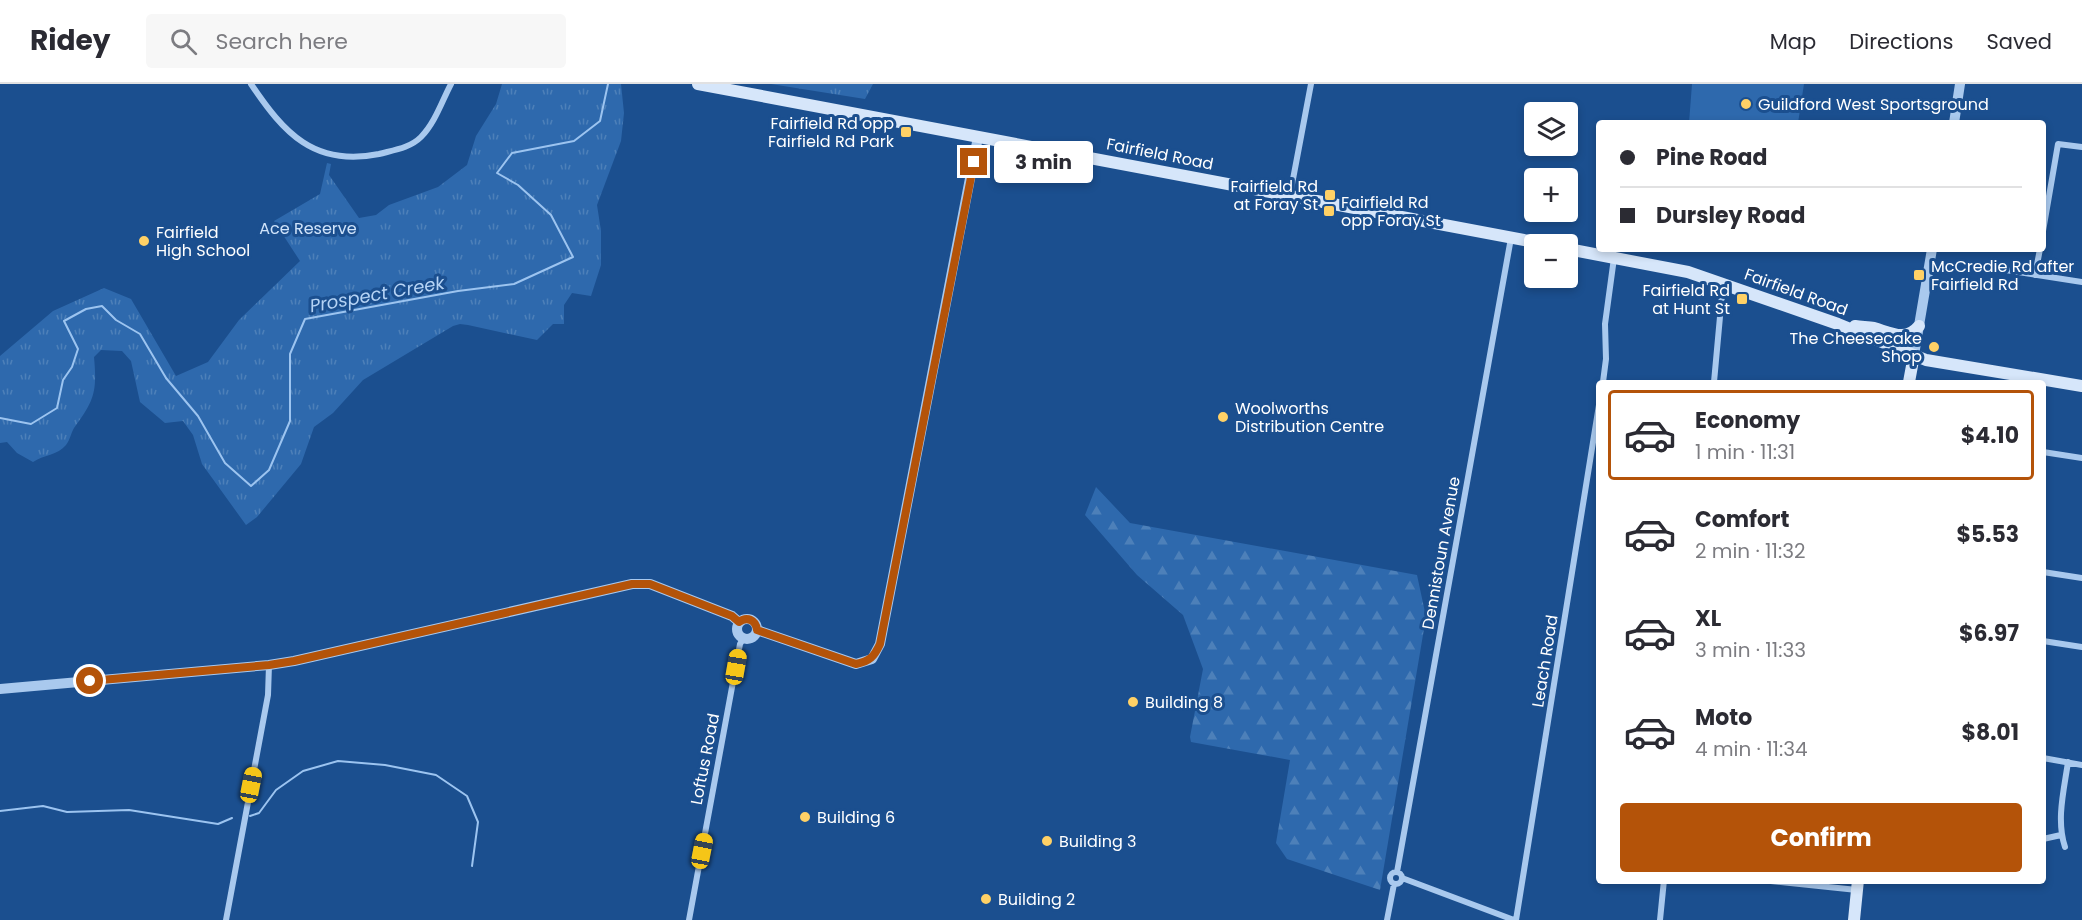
<!DOCTYPE html>
<meta charset="utf-8">
<style>
body{margin:0;font-family:Poppins,sans-serif;background:#f7f7f7;color:#2b2b33;height:100vh;display:flex;flex-direction:column;font-size:22px;white-space:nowrap}
*{box-sizing:border-box;margin:0}
p{font-size:20px;color:#7c7c81}
.icon{flex:none;width:33px;height:33px;fill:none;stroke:currentColor;stroke-width:2;stroke-linecap:round;stroke-linejoin:round}
.map{position:relative;flex:1;overflow:hidden}
.details{position:absolute;left:1596px;top:296px;width:450px;height:504px;display:flex;flex-direction:column;background:#fff;border-radius:6px;box-shadow:0 3px 9px #0003}
.details>*{flex:none}
.top-card{position:absolute;left:1596px;top:36px;width:450px;height:132px;border-radius:6px;box-shadow:0 3px 9px #0003;display:grid;align-content:center;height:132px;padding:0 24px;background:#fff}
.buttons{position:absolute;left:1524px;top:18px;display:grid;gap:12px}
.buttons a{display:grid;place-items:center;width:54px;height:54px;border-radius:6px;background:#fff;box-shadow:0 3px 9px #0003;font-size:30px}
.end{position:absolute;width:27px;height:27px;margin:-14px;border:8px solid #b45309;background:#fff;box-shadow:0 0 0 3px #fff}
.from{border-radius:50%}
.bubble{position:absolute;height:42px;border-radius:6px;background:#fff;box-shadow:0 3px 9px #0003;font-size:20px;font-weight:700;line-height:42px;text-align:center}
.car{position:absolute;width:18px;height:36px;margin:-18px -9px;border-radius:8px;box-shadow:0 0 4px 2px #0007;background:linear-gradient(#f5c518 24%,#345 0 40%,#f5c518 0 76%,#345 0 86%,#f5c518 0)}
.top-card b{display:flex;align-items:center;gap:21px;height:57px;font-size:22px}
.top-card b+b{border-top:2px solid #e1e1e2}
.top-card i{width:15px;height:15px;background:#2b2b33}
ul{padding:10px 0 0;list-style:none}
li{display:flex;align-items:center;gap:18px;height:90px;margin:0 12px 9px;padding:0 12px;border:3px solid transparent;border-radius:6px}
li div{flex:1}
li b{display:block;font-size:22px}
li em{font-style:normal;font-weight:700}
li.on{border-color:#b45309}
li>.icon{width:54px;height:54px;stroke-width:1.5}
.cta{display:flex;gap:12px;margin-top:auto;padding:12px 24px}
.cta a{flex:1;height:69px;border-radius:6px;background:#b45309;color:#fff;font-size:24px;font-weight:700;line-height:69px;text-align:center}
header{display:flex;align-items:center;gap:36px;box-sizing:border-box;height:84px;padding:0 30px;background:#fff;border-bottom:2px solid #e1e1e2}
header strong{font-size:28px}
nav{display:flex;gap:33px;margin-inline-start:auto;font-size:21px}
.search{width:420px;height:54px;background:#f7f7f7;display:flex;align-items:center;gap:15px;box-sizing:border-box;padding:0 21px;border-radius:6px;color:#7c7c81;font-size:22px}
.map>svg:first-child{display:block}
.grass{fill:#2e69ad}
.forest{fill:url(#forest-firs)}
.park{fill:url(#park-tufts)}
.lines{fill:none;stroke-linecap:round;stroke-linejoin:round}
.stream{stroke:#9cc4f0;stroke-width:2}
.minor{stroke:#a9c9ee;stroke-width:6}
.tertiary{stroke:#a9c9ee;stroke-width:10}
.secondary{stroke:#d6e6fa;stroke-width:12}
.route{stroke:#b45309;stroke-width:8}
.poi-dot{fill:#ffd166;stroke:#1b4f8f;stroke-width:2}
.labels{text-anchor:middle;dominant-baseline:central;stroke-width:6;stroke-linejoin:round;paint-order:stroke}
.poi-label{font-size:16px;fill:#fff;stroke:#1b4f8f;text-anchor:start}
.street-label{font-size:16px;fill:#fff;stroke:#1b4f8f}
.park-label{font-size:16px;fill:#cfe3fa;stroke:#1b4f8f}
.water-label{font-size:18px;font-style:italic;fill:#b5d3f5;stroke:#1b4f8f}
</style>
<header>
<strong>Ridey</strong>
<div class="search"><svg class="icon" aria-label="search" viewBox="0 0 24 24"><circle cx="10" cy="10" r="6"/><path d="M15 15l6 6"/></svg>Search here</div>
<nav><a>Map</a><a>Directions</a><a>Saved</a></nav>
</header>
<div class="map">
<svg width="2082" height="836" viewBox="0 0 2082 836">
<defs>
<pattern id="forest-firs" width="22" height="20" patternUnits="userSpaceOnUse" patternTransform="scale(1.5)"><rect width="22" height="20" fill="#2e69ad"/><path d="M5 1l3.5 6h-7zM16 11l3.5 6h-7z" fill="#4d80b9"/></pattern>
<pattern id="park-tufts" width="24" height="20" patternUnits="userSpaceOnUse" patternTransform="scale(1.5)"><rect width="24" height="20" fill="#2e69ad"/><path d="M3 7l-1-3M5 7V3M7 7l1-3M15 17l-1-3M17 17v-4M19 17l1-3" fill="none" stroke="#4d80b9"/></pattern>
</defs>
<rect width="100%" height="100%" fill="#1b4f8f"/>
<path class="grass" d="M 1692,0 L 1804,0 L 1798,39 L 1689,39 Z"/>
<path class="forest" d="M 1096,403 L 1130,439 L 1417,491 L 1426,533 L 1380,806 L 1287,775 L 1276,759 L 1290,676 L 1191,658 L 1190,653 L 1203,585 L 1183,531 L 1137,491 L 1085,431 Z"/>
<path class="park" d="M 502,0 L 621,0 L 624,29 L 621,57 L 597,121 L 601,147 L 601,181 L 591,212 L 572,209 L 564,221 L 564,240 L 553,240 L 537,256 L 468,241 L 460,240 L 453,242 L 363,296 L 333,329 L 314,343 L 301,380 L 257,433 L 246,441 L 202,380 L 193,351 L 183,337 L 165,339 L 140,318 L 131,277 L 122,267 L 101,266 L 94,273 C 97,307 95,316 74,344 C 71,349 70,356 66,361 C 58,371 43,371 33,378 L 17,369 L 7,358 L 0,359 L 0,272 L 53,227 L 104,204 L 131,215 L 176,292 L 208,278 L 239,236 L 300,177 L 274,137 L 320,110 L 327,79 L 331,80 L 329,91 L 359,134 L 376,131 L 389,121 L 438,103 L 467,81 L 476,52 L 496,20 Z
M 771,0 L 873,0 L 865,15 Z"/>
<g class="lines">
<path class="stream" d="M 0,334 L 31,340 L 57,324 L 63,296 L 72,283 L 78,265 L 64,237 L 86,225 L 102,222 L 116,236 L 140,250 L 166,294 L 198,332 L 225,379 L 251,402 L 269,386 L 290,337 L 290,270 L 305,235 L 458,207 L 514,200 L 573,173 L 551,131 L 518,101 L 497,89 L 512,69 L 574,57 L 600,37 L 608,0
M 0,727 L 43,722 L 67,728 L 129,726 L 218,740 L 232,734
M 250,732 L 259,729 L 276,706 L 303,687 L 338,677 L 385,681 L 436,691 L 467,712 L 478,738 L 472,782"/>
<path class="minor" d="M 251,0 C 284,49 314,83 379,70 C 394,66 410,64 421,53 C 435,39 442,17 451,0
M 1290,111 L 1311,0
M 2043,147 L 2058,60 L 2082,63
M 1999,185 L 2082,198
M 2035,191 L 2040,165
M 1603,298 L 1606,275 L 1605,240 L 1614,174
M 1714,298 L 1723,200
M 2043,368 L 2082,374
M 2043,488 L 2082,494
M 2043,557 L 2082,563
M 2043,674 L 2082,681
M 2043,755 L 2061,751
M 2065,763 C 2056,736 2064,706 2068,678
M1390 794a6 6 0 1 1 12 0a6 6 0 1 1-12 0Z
M 1397,788 L 1511,154
M 1402,794 L 1514,836
M 1761,796 L 1857,806
M 226,836 L 268,611 L 269,581
M 689,836 L 740,560 L 743,555
M 1387,836 L 1394,800
M 1516,836 L 1599,321
M 1660,836 L 1664,796"/>
<path class="tertiary" d="M 1954,39 L 1960,0
M 1914,271 L 1932,165
M737 545a10 10 0 1 1 20 0a10 10 0 1 1-20 0Z
M 757,546 L 856,580 L 872,575 L 880,560 L 978,53
M 0,605 L 269,581 L 294,577 L 632,500 L 650,500 L 732,532 L 739,538"/>
<path class="secondary" d="M 698,0 L 1545,160
M 1568,165 L 1688,188 L 1838,240 L 1926,276 L 2082,302
M 1855,242 C 1861,243 1868,243 1874,244 C 1891,249 1906,258 1919,242
M 1909,298 L 1914,271
M 1854,836 L 1858,796"/>
</g>
<g class="lines">
<path class="route" d="M 90,597 L 269,581 L 294,577 L 632,500 L 650,500 L 732,532 L 739,538 C 747,532 756,536 757,546 L 856,580 C 870,577 874,573 880,560 L 974,78"/>
</g>
<g class="poi-dot">
<circle cx="1746" cy="20" r="6"/>
<rect x="900" y="42" width="12" height="12" rx="3"/>
<rect x="1324" y="105" width="12" height="12" rx="3"/>
<rect x="1323" y="121" width="12" height="12" rx="3"/>
<circle cx="144" cy="157" r="6"/>
<rect x="1913" y="185" width="12" height="12" rx="3"/>
<rect x="1736" y="209" width="12" height="12" rx="3"/>
<circle cx="1934" cy="263" r="6"/>
<circle cx="1223" cy="333" r="6"/>
<circle cx="1133" cy="618" r="6"/>
<circle cx="805" cy="733" r="6"/>
<circle cx="1047" cy="757" r="6"/>
<circle cx="986" cy="815" r="6"/>
</g>
<g class="labels">
<g class="poi-label">
<text x="1758" y="20">Guildford West Sportsground</text>
<text x="894" y="39" text-anchor="end">Fairfield Rd opp<tspan x="894" dy="18">Fairfield Rd Park</tspan></text>
<text x="1318" y="102" text-anchor="end">Fairfield Rd<tspan x="1318" dy="18">at Foray St</tspan></text>
<text x="1341" y="118">Fairfield Rd<tspan x="1341" dy="18">opp Foray St</tspan></text>
<text x="156" y="148">Fairfield<tspan x="156" dy="18">High School</tspan></text>
<text x="1931" y="182">McCredie Rd after<tspan x="1931" dy="18">Fairfield Rd</tspan></text>
<text x="1730" y="206" text-anchor="end">Fairfield Rd<tspan x="1730" dy="18">at Hunt St</tspan></text>
<text x="1922" y="254" text-anchor="end">The Cheesecake<tspan x="1922" dy="18">Shop</tspan></text>
<text x="1235" y="324">Woolworths<tspan x="1235" dy="18">Distribution Centre</tspan></text>
<text x="1145" y="618">Building 8</text>
<text x="817" y="733">Building 6</text>
<text x="1059" y="757">Building 3</text>
<text x="998" y="815">Building 2</text>
</g>
<g class="street-label">
<text transform="translate(1160 70) rotate(11)">Fairfield Road</text>
<text transform="translate(1796 208) rotate(20)">Fairfield Road</text>
<text transform="translate(1441 469) rotate(-80)">Dennistoun Avenue</text>
<text transform="translate(1545 577) rotate(-81)">Leach Road</text>
<text transform="translate(705 675) rotate(-79)">Loftus Road</text>
</g>
<g class="park-label">
<text x="308" y="144">Ace Reserve</text>
</g>
<g class="water-label">
<text transform="translate(377 210) rotate(-10)">Prospect Creek</text>
</g>
</g>
</svg>
<div class="buttons">
<a><svg class="icon" aria-label="layers" viewBox="0 0 24 24"><path d="M12 4l9 5-9 5-9-5zM3 14l9 5 9-5"/></svg></a>
<a>+</a>
<a>−</a>
</div>
<i class="end from" style="left:90px;top:597px"></i>
<i class="end" style="left:974px;top:78px"></i>
<div class="bubble" style="left:994px;top:57px;width:99px">3 min</div>
<i class="car" style="left:736px;top:583px;rotate:10deg"></i>
<i class="car" style="left:251px;top:701px;rotate:11deg"></i>
<i class="car" style="left:702px;top:767px;rotate:11deg"></i>
<div class="top-card">
<b><i class="from"></i>Pine Road</b>
<b><i></i>Dursley Road</b>
</div>
<section class="details">
<ul>
<li class="on"><svg class="icon" aria-label="car" viewBox="0 0 24 24"><path d="M5 17H2v-5l4-1 3-4h7l3 4 3 1v5h-3M9 17h6M6 11h13"/><circle cx="7" cy="17" r="2"/><circle cx="17" cy="17" r="2"/></svg><div><b>Economy</b><p>1 min · 11:31</p></div><em>$4.10</em></li>
<li><svg class="icon" aria-label="car" viewBox="0 0 24 24"><path d="M5 17H2v-5l4-1 3-4h7l3 4 3 1v5h-3M9 17h6M6 11h13"/><circle cx="7" cy="17" r="2"/><circle cx="17" cy="17" r="2"/></svg><div><b>Comfort</b><p>2 min · 11:32</p></div><em>$5.53</em></li>
<li><svg class="icon" aria-label="car" viewBox="0 0 24 24"><path d="M5 17H2v-5l4-1 3-4h7l3 4 3 1v5h-3M9 17h6M6 11h13"/><circle cx="7" cy="17" r="2"/><circle cx="17" cy="17" r="2"/></svg><div><b>XL</b><p>3 min · 11:33</p></div><em>$6.97</em></li>
<li><svg class="icon" aria-label="car" viewBox="0 0 24 24"><path d="M5 17H2v-5l4-1 3-4h7l3 4 3 1v5h-3M9 17h6M6 11h13"/><circle cx="7" cy="17" r="2"/><circle cx="17" cy="17" r="2"/></svg><div><b>Moto</b><p>4 min · 11:34</p></div><em>$8.01</em></li>
</ul>
<div class="cta"><a>Confirm</a></div>
</section>
</div>
